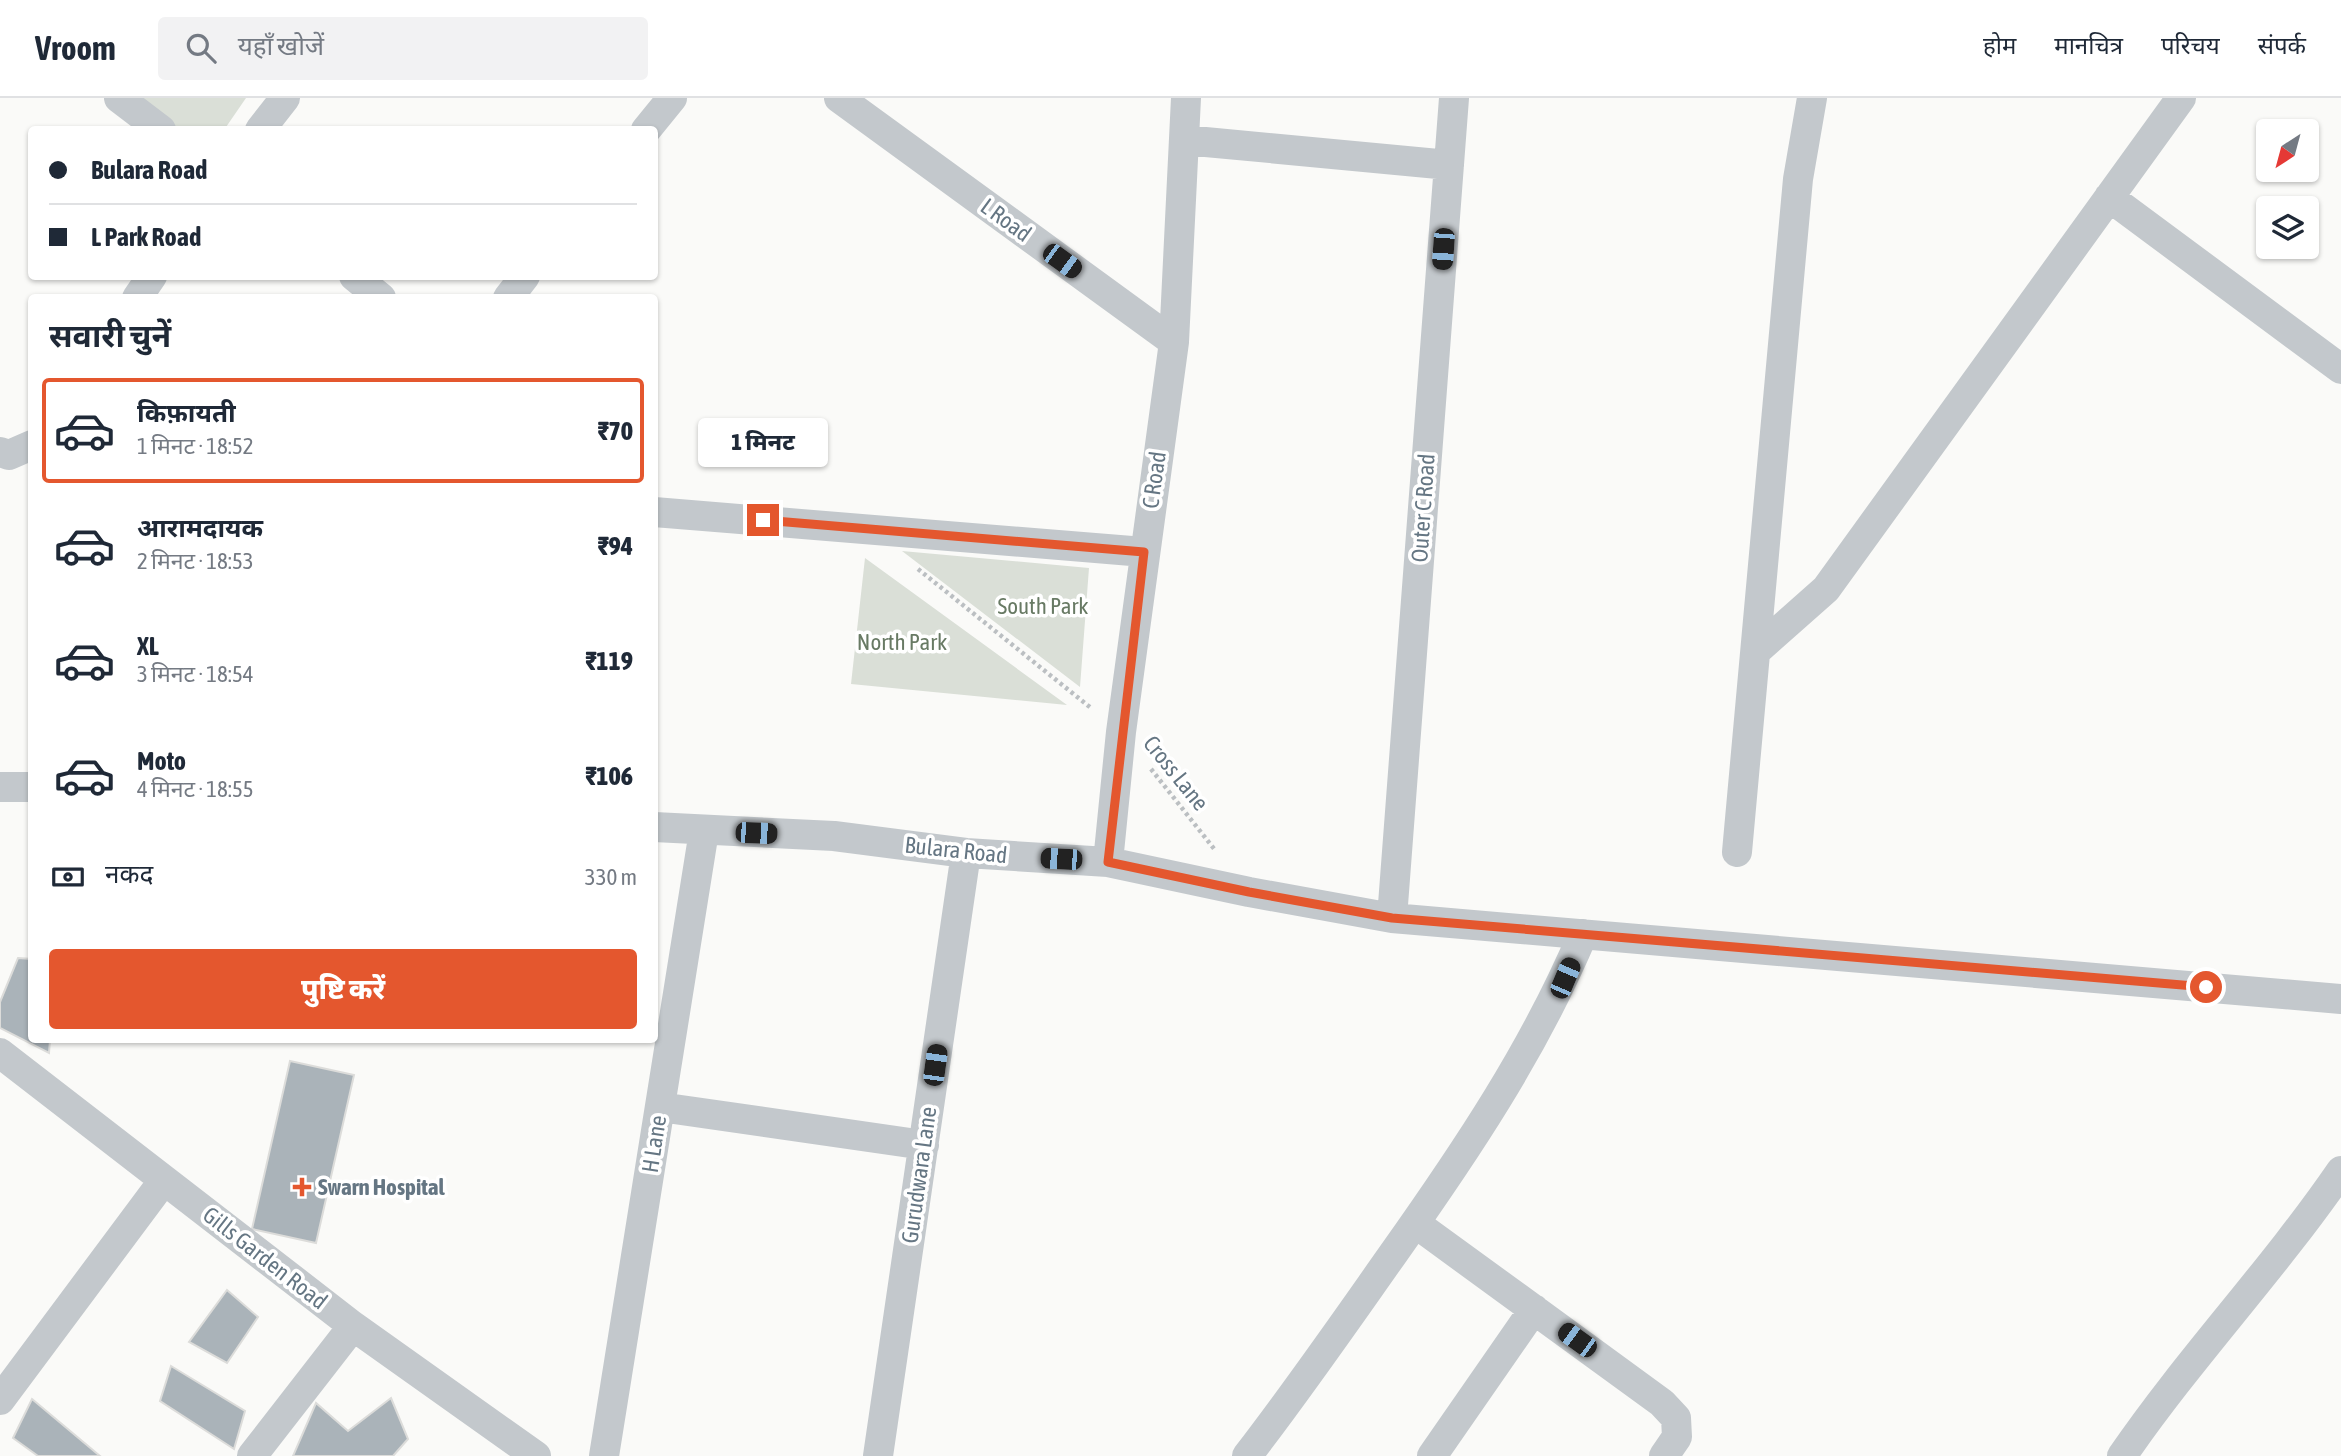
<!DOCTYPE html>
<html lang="hi">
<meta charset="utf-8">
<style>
body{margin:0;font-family:"Asap Condensed","Noto Sans Devanagari",sans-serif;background:#f2f2f3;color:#1f2937;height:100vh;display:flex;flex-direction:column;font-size:26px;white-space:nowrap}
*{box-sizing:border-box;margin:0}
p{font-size:23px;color:#747a83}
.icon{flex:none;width:38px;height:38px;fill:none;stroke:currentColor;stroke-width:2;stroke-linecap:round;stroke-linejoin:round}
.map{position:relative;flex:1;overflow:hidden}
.side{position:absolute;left:28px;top:196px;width:630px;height:749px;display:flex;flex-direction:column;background:#fff;border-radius:7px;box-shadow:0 2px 5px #0004}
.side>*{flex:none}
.banner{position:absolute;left:28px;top:28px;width:630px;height:154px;border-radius:7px;box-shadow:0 2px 5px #0004;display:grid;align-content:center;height:154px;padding:0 21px;background:#fff}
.needle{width:46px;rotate:216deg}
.fabs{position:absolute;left:2256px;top:21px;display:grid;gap:14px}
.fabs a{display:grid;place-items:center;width:63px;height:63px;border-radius:7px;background:#fff;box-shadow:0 2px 5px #0004;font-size:35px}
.end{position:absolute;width:32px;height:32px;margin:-16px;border:9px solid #e4572e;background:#fff;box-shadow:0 0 0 4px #fff}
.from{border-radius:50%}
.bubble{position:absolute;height:49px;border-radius:7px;background:#fff;box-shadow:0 2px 5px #0004;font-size:23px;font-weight:800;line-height:49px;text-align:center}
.car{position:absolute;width:21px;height:42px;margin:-21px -10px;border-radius:9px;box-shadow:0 0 5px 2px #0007;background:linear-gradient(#222 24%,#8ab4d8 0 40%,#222 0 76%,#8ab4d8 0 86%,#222 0)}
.banner b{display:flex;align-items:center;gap:24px;height:66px;font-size:26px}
.banner b+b{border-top:2px solid #e0e1e3}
.banner i{width:18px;height:18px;background:#1f2937}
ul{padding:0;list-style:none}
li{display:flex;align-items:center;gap:21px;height:105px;margin:0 14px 10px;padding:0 7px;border:4px solid transparent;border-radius:7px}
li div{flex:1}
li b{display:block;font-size:26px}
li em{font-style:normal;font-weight:800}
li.selected{border-color:#e4572e}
li>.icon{width:63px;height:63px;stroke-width:1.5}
h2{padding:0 21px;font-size:32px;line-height:84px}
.pay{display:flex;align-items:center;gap:18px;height:77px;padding:0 21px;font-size:26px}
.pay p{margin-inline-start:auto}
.button{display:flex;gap:14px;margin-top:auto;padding:14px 21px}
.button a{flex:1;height:80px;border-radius:7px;background:#e4572e;color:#fff;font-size:28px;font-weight:800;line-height:80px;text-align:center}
header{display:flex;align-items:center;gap:42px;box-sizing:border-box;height:98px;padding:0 35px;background:#fff;border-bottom:2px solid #e0e1e3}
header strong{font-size:33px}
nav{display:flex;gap:38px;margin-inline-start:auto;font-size:24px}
.search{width:490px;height:63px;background:#f2f2f3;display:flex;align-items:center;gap:18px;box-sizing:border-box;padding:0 24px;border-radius:7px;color:#747a83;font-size:26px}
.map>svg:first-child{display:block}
.green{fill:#dadfd7}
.building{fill:#aab3b9;stroke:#dcdcda;stroke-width:2}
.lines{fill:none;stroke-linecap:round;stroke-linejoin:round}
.path{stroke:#bbbfc2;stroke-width:4.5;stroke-dasharray:3.5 3.5;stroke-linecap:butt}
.minor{stroke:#c3c8cc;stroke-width:30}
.route{stroke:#e4572e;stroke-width:9}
.poi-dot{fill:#e4572e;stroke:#fff;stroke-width:2.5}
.labels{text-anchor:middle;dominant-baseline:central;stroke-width:7;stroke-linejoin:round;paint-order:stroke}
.street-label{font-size:23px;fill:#657683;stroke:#fff}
.park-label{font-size:23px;fill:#687a64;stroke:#fff}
.poi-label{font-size:23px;font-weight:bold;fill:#657683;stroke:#fff;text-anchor:start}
</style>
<header>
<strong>Vroom</strong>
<div class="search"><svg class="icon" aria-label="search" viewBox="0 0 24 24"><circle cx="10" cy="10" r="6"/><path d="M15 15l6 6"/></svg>यहाँ खोजें</div>
<nav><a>होम</a><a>मानचित्र</a><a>परिचय</a><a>संपर्क</a></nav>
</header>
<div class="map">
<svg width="2341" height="1358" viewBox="0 0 2341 1358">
<rect width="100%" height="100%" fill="#fafaf8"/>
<path class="green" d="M 128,0 L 246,0 L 224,32 L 170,31 Z
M 902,453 L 1089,470 L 1080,589 Z
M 865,460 L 1067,607 L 851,586 Z"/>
<path class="building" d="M 18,860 L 32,861 L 32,942 L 50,942 L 49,955 L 0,930 L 0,904 Z
M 290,963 L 354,977 L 316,1145 L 252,1131 Z
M 227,1192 L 258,1219 L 227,1265 L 189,1244 Z
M 171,1268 L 245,1313 L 234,1351 L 160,1303 Z
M 391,1300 L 408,1341 L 393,1358 L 293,1358 L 316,1305 L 348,1333 Z
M 32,1301 L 100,1358 L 38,1358 L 13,1340 Z"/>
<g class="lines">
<path class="path" d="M 918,471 L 1091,610
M 1151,671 L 1215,752"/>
<path class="minor" d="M 119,0 L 161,32
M 839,0 L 1174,244
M 260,32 L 285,0
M 646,32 L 672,0
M 1184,42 L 1449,67
M 2109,99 L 2341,271
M 354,178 L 381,200
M 137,200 L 152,178
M 508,200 L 525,178
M 0,354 L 9,357 L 32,347
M 654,414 L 1144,454
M 1756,553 L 1826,491 L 2181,0
M 0,689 L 32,689
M 654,729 L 834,738 L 966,755 L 1108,764 L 1249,794 L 1392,820 L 2341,901
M 1737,754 L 1798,81 L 1812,0
M 1108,764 L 1121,634 L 1174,244 L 1186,0
M 1392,820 L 1454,0
M 0,955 L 353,1228 L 536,1358
M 660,1009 L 924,1047
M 1415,1125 L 1662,1305 L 1676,1320 L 1677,1339 L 1664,1358
M 0,1302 L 164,1082
M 252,1358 L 353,1228
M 604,1358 L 704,733
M 878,1358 L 966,755
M 1247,1358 C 1298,1292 1345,1224 1393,1156 C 1466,1053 1534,952 1583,836
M 1432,1358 L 1534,1211
M 2122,1358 C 2190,1259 2273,1172 2341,1073"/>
</g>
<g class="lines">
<path class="route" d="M 763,422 L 1144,454 L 1108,764 L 1249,794 L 1392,820 L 2206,889"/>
</g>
<path class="poi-dot" d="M298.5 1078.5h7v7h7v7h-7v7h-7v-7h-7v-7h7z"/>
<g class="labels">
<g class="street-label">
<text transform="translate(1006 122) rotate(36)">L Road</text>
<text transform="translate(1154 382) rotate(-82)">C Road</text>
<text transform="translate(1423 410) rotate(-86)">Outer C Road</text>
<text transform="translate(1176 675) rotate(51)">Cross Lane</text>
<text transform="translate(956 752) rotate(6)">Bulara Road</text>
<text transform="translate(654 1046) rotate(-81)">H Lane</text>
<text transform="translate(919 1077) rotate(-82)">Gurudwara Lane</text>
<text transform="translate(265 1160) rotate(38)">Gills Garden Road</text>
</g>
<g class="park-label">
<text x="1043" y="508">South Park</text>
<text x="902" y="544">North Park</text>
</g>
<g class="poi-label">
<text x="318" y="1089">Swarn Hospital</text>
</g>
</g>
</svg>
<div class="fabs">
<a><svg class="needle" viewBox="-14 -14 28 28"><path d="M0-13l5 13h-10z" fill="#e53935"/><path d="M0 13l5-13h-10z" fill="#747a83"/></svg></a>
<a><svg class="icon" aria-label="layers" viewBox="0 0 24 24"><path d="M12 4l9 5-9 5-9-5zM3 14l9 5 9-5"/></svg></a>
</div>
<i class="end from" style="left:2206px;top:889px"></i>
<i class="end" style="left:763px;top:422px"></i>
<div class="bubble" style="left:698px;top:320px;width:130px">1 मिनट</div>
<i class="car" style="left:1443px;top:151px;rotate:184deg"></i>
<i class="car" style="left:1062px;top:163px;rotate:126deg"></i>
<i class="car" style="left:756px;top:735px;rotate:92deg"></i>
<i class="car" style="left:1061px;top:761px;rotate:273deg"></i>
<i class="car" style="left:1565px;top:880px;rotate:23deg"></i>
<i class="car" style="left:935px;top:967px;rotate:8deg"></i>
<i class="car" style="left:1577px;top:1242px;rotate:306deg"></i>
<div class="banner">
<b><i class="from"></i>Bulara Road</b>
<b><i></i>L Park Road</b>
</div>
<section class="side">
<h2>सवारी चुनें</h2>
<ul>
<li class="selected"><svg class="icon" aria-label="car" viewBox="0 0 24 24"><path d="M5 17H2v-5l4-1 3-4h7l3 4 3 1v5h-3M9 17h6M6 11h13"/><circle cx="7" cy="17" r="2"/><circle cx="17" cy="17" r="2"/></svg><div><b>किफ़ायती</b><p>1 मिनट · 18:52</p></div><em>₹70</em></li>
<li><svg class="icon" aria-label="car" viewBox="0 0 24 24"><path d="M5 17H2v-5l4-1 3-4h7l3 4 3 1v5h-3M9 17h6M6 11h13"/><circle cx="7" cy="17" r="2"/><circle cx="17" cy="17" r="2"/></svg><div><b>आरामदायक</b><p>2 मिनट · 18:53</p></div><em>₹94</em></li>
<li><svg class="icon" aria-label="car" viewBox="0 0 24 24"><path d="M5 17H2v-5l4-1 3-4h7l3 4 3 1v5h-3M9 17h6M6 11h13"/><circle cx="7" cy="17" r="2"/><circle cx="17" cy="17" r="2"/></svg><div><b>XL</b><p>3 मिनट · 18:54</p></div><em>₹119</em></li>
<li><svg class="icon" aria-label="car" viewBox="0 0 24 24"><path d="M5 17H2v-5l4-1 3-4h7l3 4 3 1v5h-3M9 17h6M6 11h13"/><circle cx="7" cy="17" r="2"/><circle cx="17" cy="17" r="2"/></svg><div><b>Moto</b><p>4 मिनट · 18:55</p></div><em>₹106</em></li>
</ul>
<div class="pay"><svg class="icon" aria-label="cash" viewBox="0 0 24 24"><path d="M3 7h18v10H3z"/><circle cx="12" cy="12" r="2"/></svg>नकद<p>330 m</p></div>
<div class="button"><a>पुष्टि करें</a></div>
</section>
</div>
